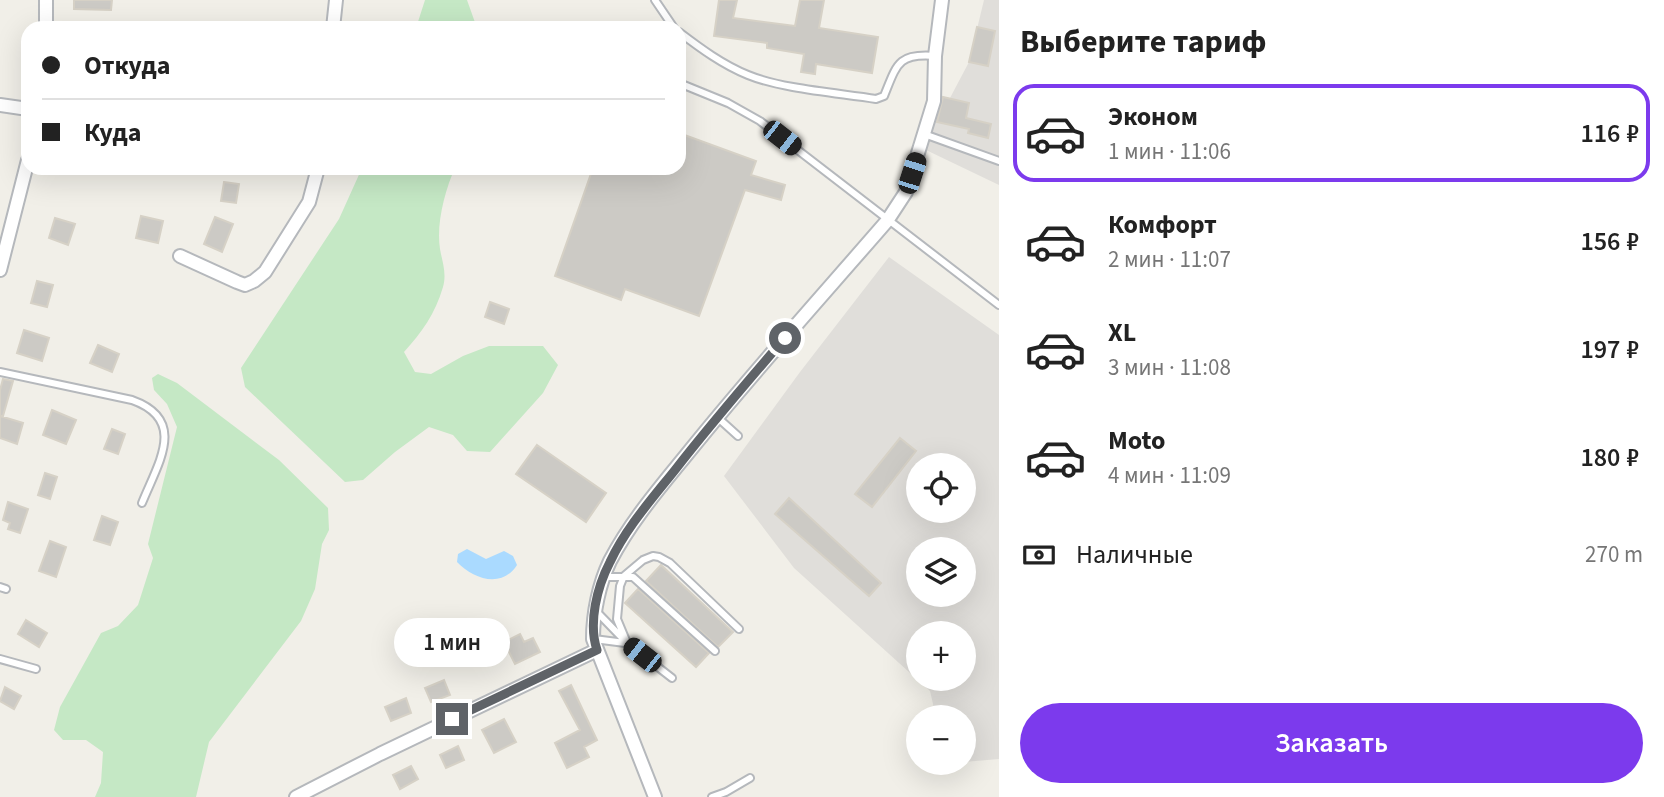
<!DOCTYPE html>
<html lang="ru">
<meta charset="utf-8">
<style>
body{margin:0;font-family:"Source Sans 3",sans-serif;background:#f6f6f6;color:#222;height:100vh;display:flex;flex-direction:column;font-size:26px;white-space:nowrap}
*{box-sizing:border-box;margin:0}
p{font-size:23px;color:#767676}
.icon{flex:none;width:38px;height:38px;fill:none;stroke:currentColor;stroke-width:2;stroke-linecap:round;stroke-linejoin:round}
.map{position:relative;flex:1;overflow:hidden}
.panel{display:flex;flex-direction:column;background:#fff;width:665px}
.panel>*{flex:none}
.guide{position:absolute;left:21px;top:21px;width:665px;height:154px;border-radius:21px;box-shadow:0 7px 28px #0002;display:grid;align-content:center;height:154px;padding:0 21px;background:#fff}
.buttons{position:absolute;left:906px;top:453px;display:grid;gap:14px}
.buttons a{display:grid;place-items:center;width:70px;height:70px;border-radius:50%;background:#fff;box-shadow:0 7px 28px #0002;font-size:35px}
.end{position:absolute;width:32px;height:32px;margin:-16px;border:9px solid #5f6368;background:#fff;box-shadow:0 0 0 4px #fff}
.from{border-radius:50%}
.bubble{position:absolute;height:49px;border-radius:24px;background:#fff;box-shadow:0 7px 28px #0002;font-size:23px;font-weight:600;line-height:49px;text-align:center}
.car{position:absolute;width:21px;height:42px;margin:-21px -10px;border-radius:9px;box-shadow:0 0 5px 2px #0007;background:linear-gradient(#222 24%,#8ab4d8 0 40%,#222 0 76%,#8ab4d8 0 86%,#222 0)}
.guide b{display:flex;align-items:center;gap:24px;height:66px;font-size:26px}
.guide b+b{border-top:2px solid #e0e0e0}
.guide i{width:18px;height:18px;background:#222}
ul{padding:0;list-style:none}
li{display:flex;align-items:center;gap:21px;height:98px;margin:0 14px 10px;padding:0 7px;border:4px solid transparent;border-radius:21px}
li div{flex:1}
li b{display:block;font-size:26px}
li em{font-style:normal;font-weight:600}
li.selected{border-color:#7c3aed}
li>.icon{width:63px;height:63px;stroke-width:1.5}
h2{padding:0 21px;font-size:32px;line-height:84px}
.pay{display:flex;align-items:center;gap:18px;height:77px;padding:0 21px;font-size:26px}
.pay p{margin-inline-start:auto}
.button{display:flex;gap:14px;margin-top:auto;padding:14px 21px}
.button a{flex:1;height:80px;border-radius:42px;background:#7c3aed;color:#fff;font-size:28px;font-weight:600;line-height:80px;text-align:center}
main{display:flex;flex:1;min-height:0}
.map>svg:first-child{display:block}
.industrial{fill:#e0deda;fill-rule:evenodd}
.green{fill:#c5e8c5}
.water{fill:#aadaff}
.building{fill:#cccac5;stroke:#d6d1c6;stroke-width:2}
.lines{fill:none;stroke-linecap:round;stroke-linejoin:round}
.lane-casing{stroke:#b5b8bc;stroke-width:10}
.street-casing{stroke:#b5b8bc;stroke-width:16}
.lane{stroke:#fff;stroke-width:6}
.street{stroke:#fff;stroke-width:12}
.route{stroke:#5f6368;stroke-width:9}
</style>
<main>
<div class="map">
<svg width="999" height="797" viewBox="0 0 999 797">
<rect width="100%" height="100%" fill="#f1efe8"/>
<path class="industrial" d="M 984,0 L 999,0 L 999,185 L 926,150 L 940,96 L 950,98 L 969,62 Z
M 889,257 L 999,335 L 999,759 L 964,762 L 964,718 L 936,717 L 930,691 L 794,568 L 724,476 L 800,372 ZM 919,466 L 964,466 L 964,511 L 919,511 ZM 919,550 L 964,550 L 964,595 L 919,595 ZM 919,634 L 964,634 L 964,679 L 919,679 Z"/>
<path class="green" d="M 425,0 L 467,0 L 477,28 L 416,28 Z
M 362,168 L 455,168 C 445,190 436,224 440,249 C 442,261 447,273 443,287 C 435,314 422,332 404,352 L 415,372 L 431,374 L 463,356 L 489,346 L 543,346 L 558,365 L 543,393 L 490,452 L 467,451 L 453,435 L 429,427 L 395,452 L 363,480 L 345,482 L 245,387 L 241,368 L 339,219 Z
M 158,374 L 177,383 L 279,460 L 328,508 L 329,530 L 322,544 L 315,589 L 301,621 L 209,742 L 196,797 L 95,797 L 101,783 L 103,752 L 86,740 L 63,740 L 54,730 L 60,707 L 101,633 L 118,626 L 138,605 L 153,558 L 148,544 L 177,427 L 167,404 L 154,390 L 152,378 Z"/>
<path class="water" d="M 467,549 L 486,559 L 504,551 L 513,556 L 517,565 C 502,589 473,579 457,562 L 458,554 Z"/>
<path class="building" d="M 74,0 L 112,0 L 111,10 L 74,9 Z
M 719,0 L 737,0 L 733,18 L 795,26 L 800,0 L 824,0 L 819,28 L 878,37 L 872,73 L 816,64 L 815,74 L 801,72 L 804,54 L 767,48 L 767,43 L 714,36 Z
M 977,27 L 995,31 L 988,66 L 969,62 Z
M 943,97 L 969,103 L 966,118 L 991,124 L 988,138 L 968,133 L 969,129 L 937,122 Z
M 679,133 L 756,161 L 751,175 L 785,185 L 781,200 L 745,190 L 699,316 L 625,289 L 621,300 L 555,276 L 593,168 L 679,168 Z
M 224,182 L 239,184 L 236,203 L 221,201 Z
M 141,216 L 163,221 L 158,243 L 136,238 Z
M 215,217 L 233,224 L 222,252 L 204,244 Z
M 55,218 L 75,224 L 68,245 L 49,238 Z
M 37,281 L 53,285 L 47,307 L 31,303 Z
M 490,302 L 509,309 L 504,324 L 485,317 Z
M 24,330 L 49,338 L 42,361 L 17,353 Z
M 98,345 L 119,354 L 112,372 L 90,363 Z
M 3,379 L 13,381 L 3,416 L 0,416 L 23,423 L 17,444 L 0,438 L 0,390 Z
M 52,410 L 76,420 L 66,444 L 43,435 Z
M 112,429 L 125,434 L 118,454 L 104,449 Z
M 900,438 L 916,451 L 872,507 L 855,494 Z
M 537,445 L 606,493 L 586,522 L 516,474 Z
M 45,473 L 57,477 L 50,499 L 38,495 Z
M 789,498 L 881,583 L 869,596 L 775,514 Z
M 8,502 L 28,509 L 20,533 L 8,529 L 10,523 L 3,520 Z
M 102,516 L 118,522 L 110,545 L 94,540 Z
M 50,541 L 66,547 L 56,577 L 39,571 Z
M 661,565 L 733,632 L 718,647 L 646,581 Z
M 638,589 L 709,653 L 696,667 L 625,603 Z
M 26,620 L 47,633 L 39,647 L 18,634 Z
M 520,634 L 524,642 L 533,638 L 540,652 L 515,664 L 504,642 Z
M 444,680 L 450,695 L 431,702 L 425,688 Z
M 571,685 L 597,740 L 584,747 L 589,757 L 567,768 L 555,743 L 580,730 L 559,691 Z
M 5,687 L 21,696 L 14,709 L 0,701 Z
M 406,698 L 411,713 L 391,721 L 385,707 Z
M 504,719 L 516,742 L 494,753 L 482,730 Z
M 458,746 L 464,760 L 446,768 L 440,755 Z
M 411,766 L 418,779 L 400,789 L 393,775 Z"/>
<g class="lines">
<g class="lane-casing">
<path id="lane" d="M 655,0 L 674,28
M 679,32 C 700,48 723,65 748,75 C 782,89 839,93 876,99 L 884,96 C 897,64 898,53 935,56
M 679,83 L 728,103 L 760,121 L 999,305
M 924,134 L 999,161
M 0,372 L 132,400 C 188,420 158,463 142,503
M 717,417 L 738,436
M 604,577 L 633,577 L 715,651
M 0,587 L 6,589
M 596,611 L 627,643 L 672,678
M 594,639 L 625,643
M 627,643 L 617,619 L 620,586 L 624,576 L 643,560 L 653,556 L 659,557 L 670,563 L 739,629
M 0,659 L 36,669
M 712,797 L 726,792 L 750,778"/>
</g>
<g class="street-casing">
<path id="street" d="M 46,28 L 46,0
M 333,28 L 336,0
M 0,105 L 28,109
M 180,256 L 237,282 L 245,285 L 254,281 L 265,272 L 309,202 L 318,168
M 0,270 L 28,160
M 296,797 L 380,754 L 597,650
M 655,797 L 593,639 C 593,613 599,584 610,561 C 632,519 663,484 692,448 C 755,370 822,296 887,221 L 906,192 L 934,101 L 935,56 L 942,0"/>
</g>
<use href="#lane" class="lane"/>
<use href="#street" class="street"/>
</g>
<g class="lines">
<path class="route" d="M 452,719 L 597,650 C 588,623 597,587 610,562 C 626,528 651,500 675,470 C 710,425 747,382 785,338"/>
</g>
</svg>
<div class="buttons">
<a><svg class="icon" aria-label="locate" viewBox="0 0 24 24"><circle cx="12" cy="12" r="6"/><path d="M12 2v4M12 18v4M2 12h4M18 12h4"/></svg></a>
<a><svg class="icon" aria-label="layers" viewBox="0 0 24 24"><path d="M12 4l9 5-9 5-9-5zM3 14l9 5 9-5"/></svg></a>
<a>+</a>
<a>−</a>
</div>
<i class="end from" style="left:785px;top:338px"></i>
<i class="end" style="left:452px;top:719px"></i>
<div class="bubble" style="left:394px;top:618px;width:116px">1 мин</div>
<i class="car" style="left:782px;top:138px;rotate:128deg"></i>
<i class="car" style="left:912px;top:173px;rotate:18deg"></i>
<i class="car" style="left:642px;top:655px;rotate:308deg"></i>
<div class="guide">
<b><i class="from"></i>Откуда</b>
<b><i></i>Куда</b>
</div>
</div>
<section class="panel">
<h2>Выберите тариф</h2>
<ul>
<li class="selected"><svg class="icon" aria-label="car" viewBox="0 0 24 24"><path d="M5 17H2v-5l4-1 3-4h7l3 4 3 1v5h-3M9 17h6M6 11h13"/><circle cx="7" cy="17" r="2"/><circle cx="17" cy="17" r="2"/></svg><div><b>Эконом</b><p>1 мин · 11:06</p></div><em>116 ₽</em></li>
<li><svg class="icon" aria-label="car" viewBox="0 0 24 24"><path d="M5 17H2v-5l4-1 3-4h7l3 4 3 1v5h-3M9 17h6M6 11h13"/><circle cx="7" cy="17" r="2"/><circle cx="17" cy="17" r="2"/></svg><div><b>Комфорт</b><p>2 мин · 11:07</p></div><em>156 ₽</em></li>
<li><svg class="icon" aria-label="car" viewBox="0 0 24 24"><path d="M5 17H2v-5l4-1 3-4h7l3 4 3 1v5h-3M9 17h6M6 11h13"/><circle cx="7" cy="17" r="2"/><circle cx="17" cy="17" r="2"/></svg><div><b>XL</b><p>3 мин · 11:08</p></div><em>197 ₽</em></li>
<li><svg class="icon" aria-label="car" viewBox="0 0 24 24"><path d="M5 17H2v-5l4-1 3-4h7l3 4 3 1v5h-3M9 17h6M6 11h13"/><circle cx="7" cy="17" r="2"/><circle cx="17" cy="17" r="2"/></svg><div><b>Moto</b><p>4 мин · 11:09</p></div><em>180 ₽</em></li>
</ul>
<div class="pay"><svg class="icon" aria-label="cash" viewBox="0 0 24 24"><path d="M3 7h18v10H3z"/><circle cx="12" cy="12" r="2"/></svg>Наличные<p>270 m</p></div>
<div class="button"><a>Заказать</a></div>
</section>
</main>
